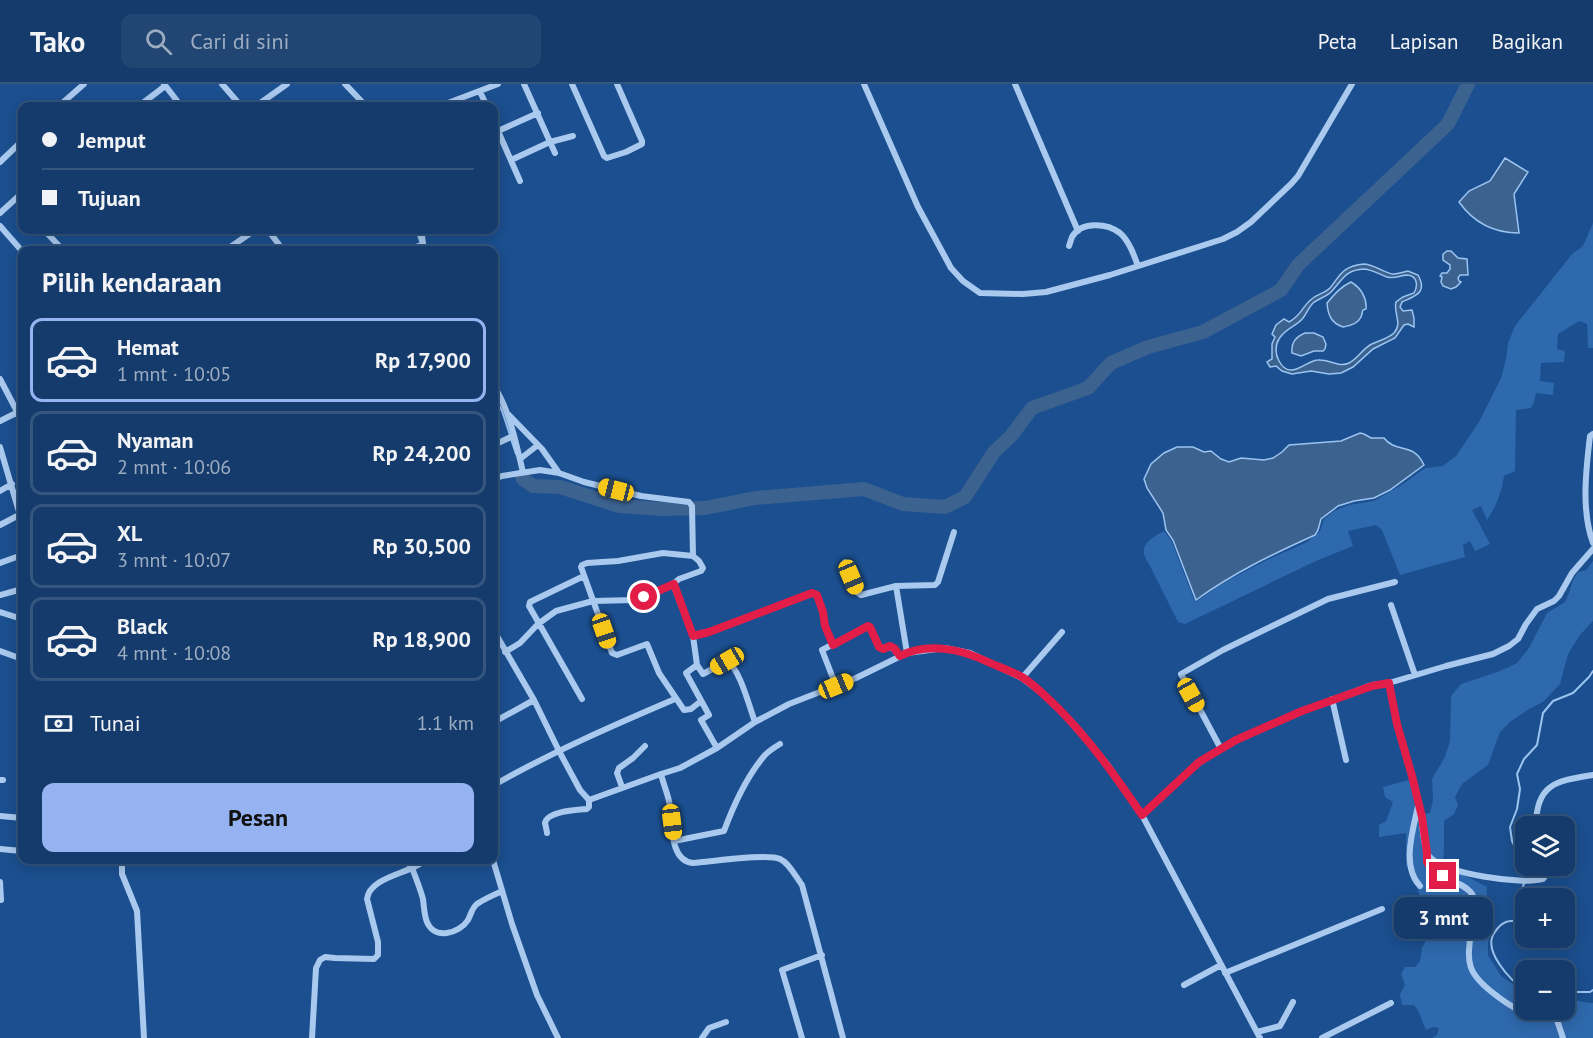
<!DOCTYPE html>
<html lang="id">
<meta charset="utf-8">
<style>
body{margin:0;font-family:"PT Sans",sans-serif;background:#214673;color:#f1f3f6;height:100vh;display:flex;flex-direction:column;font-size:22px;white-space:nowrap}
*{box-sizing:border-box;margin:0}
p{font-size:20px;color:#9dadc1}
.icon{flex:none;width:33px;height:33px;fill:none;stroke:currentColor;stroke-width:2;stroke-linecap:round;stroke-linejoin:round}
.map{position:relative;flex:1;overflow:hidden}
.side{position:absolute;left:18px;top:162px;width:480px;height:618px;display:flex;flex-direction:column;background:#143b6b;border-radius:12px;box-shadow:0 3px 15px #0003,0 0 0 2px #33557e}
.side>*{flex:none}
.banner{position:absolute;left:18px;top:18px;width:480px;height:132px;border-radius:12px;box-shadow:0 3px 15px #0003,0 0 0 2px #33557e;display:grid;align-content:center;height:132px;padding:0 24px;background:#143b6b}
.buttons{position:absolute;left:1515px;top:732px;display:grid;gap:12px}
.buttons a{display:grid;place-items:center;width:60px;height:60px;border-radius:12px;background:#143b6b;box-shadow:0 3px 15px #0003,0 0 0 2px #33557e;font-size:30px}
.end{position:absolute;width:27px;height:27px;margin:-14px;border:8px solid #e11d48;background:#fff;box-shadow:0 0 0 3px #fff}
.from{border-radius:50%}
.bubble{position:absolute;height:42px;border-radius:12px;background:#143b6b;box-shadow:0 3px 15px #0003,0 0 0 2px #33557e;font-size:20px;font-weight:700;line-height:42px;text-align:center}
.car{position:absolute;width:18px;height:36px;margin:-18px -9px;border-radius:8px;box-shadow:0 0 4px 2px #0007;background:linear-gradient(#f5c518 24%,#345 0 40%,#f5c518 0 76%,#345 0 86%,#f5c518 0)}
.banner b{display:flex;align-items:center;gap:21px;height:57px;font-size:22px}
.banner b+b{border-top:2px solid #33557e}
.banner i{width:15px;height:15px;background:#f1f3f6}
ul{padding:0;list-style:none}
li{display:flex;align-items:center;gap:18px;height:84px;margin:0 12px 9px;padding:0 12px;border:3px solid #33557e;border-radius:12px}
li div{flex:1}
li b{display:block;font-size:22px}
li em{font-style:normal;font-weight:700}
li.active{border-color:#95b2f1}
li>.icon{width:54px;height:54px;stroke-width:1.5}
h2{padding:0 24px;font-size:27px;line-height:72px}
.pay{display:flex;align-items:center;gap:15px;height:66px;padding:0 24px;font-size:22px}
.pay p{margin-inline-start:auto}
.action{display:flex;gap:12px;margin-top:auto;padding:12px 24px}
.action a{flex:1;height:69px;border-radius:12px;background:#95b2f1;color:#111;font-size:24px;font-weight:700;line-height:69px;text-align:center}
header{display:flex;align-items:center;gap:36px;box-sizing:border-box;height:84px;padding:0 30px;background:#143b6b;border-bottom:2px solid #33557e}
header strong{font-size:28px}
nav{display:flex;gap:33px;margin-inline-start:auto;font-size:21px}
.search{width:420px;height:54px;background:#214673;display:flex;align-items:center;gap:15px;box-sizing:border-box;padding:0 21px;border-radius:12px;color:#9dadc1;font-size:22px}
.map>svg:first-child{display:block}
.green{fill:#2e69ad}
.water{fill:#3c6290;stroke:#9cc4f0;stroke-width:1.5;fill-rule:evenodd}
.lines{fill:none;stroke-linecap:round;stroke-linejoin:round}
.stream{stroke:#9cc4f0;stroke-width:2}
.river{stroke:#3c6290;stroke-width:14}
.street{stroke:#a9c9ee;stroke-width:6}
.route{stroke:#e11d48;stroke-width:8}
</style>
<header>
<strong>Tako</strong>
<div class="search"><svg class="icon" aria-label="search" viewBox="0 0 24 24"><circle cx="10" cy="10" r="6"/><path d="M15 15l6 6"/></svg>Cari di sini</div>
<nav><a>Peta</a><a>Lapisan</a><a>Bagikan</a></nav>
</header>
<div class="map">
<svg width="1593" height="954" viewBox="0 0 1593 954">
<rect width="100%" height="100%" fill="#1b4f8f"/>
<path class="green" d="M 1593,139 L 1593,264 L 1588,264 L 1587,240 L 1579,237 L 1558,250 L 1557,265 L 1565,267 L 1564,278 L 1541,279 L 1540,297 L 1554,299 L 1553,311 L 1536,309 L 1534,318 L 1531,324 L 1516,326 L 1515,387 L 1504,392 C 1502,408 1496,423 1487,436 L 1481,422 L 1472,426 L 1490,460 L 1475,467 L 1470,457 L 1463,461 L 1465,473 L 1400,491 L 1382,446 L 1376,441 L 1348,447 L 1353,462 L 1316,477 L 1185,540 L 1178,538 L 1149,480 C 1136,463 1149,455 1164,447 L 1172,458 L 1195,518 L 1223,499 L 1265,477 L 1307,458 L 1320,447 L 1324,435 L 1334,427 L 1349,421 L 1374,417 L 1403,400 L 1425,384 L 1443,382 L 1456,372 L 1479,338 L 1501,294 L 1506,275 L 1508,259 L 1515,242 L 1572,170 L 1583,162 Z
M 1593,477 L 1593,537 L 1580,551 L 1568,570 L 1560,600 L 1543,618 L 1529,625 L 1510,638 L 1500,648 L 1488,681 L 1462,700 L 1455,713 L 1458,721 L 1454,730 L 1444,737 L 1444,765 L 1443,780 L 1487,803 L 1486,824 L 1492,842 L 1488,858 L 1488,871 L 1501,892 L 1525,908 L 1526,926 L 1564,926 L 1565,914 C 1575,915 1583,919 1593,919 L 1593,954 L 1432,954 L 1437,951 L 1439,944 L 1433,943 L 1426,946 C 1421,937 1421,929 1414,921 L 1402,921 L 1400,910 L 1405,901 L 1401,890 L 1405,883 L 1415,883 L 1420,877 L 1422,864 L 1435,839 L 1430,825 L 1429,817 L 1423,815 L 1418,808 L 1415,795 L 1406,782 L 1406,749 L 1379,753 L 1379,741 L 1386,737 L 1393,718 L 1385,713 L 1383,703 L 1416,694 L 1424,730 L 1430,729 L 1433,716 L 1432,695 L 1445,673 L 1450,657 L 1451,612 L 1461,600 L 1500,587 L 1517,579 L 1529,564 L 1547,529 L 1565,518 L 1569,509 L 1573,496 L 1578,488 L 1586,486 Z"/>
<path class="water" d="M 1505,74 L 1528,88 L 1514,110 L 1519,149 C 1493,149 1474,139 1459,118 L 1469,107 L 1490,97 Z
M 1447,167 L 1451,167 L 1458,174 L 1467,175 L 1468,191 L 1460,191 L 1458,194 L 1459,197 L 1461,198 L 1456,203 L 1451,205 L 1443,202 L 1441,198 L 1442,193 L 1440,192 L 1442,189 L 1447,189 L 1450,185 L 1450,181 L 1443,176 L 1443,170 Z
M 1364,180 C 1376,181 1384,189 1393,190 C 1398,190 1403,188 1408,187 L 1418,191 C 1428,209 1415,212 1402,218 L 1400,223 L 1403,227 L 1412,226 L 1414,234 L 1414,243 L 1408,240 L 1404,241 L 1395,254 L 1373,265 L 1353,283 L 1341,289 L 1329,290 L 1311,287 L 1292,290 L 1282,287 L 1276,282 L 1270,283 L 1267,278 L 1272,275 L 1272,260 L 1275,253 L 1272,250 L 1276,241 L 1284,235 L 1289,238 C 1302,231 1302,222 1313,214 C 1318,210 1325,209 1330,204 C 1341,190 1343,182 1364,180 ZM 1364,185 C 1373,186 1379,190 1387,193 C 1395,195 1399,192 1406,191 C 1418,191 1418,202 1414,209 L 1403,213 L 1396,218 C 1393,229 1403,239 1394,249 C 1388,255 1377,257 1370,261 C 1362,266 1357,275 1349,279 C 1339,284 1329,275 1318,276 C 1306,276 1290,298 1279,277 C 1275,270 1275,261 1279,255 C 1285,244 1296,243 1303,234 C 1307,229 1308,224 1313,219 C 1319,214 1327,213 1332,207 C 1343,195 1345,186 1364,185 Z
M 1351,198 C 1361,204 1367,214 1366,225 L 1363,226 C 1362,228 1362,231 1361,233 C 1358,240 1349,242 1343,243 C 1331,239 1328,231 1327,219 C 1334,211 1340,203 1351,198 Z
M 1305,249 L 1314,249 L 1323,253 L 1326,260 L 1325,265 L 1323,267 L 1314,267 L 1301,272 L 1292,269 C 1291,258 1296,253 1305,249 Z
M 1360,349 L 1364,350 L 1371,354 L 1384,354 C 1396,370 1413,357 1424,381 L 1390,406 L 1374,414 L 1354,417 L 1338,422 L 1321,435 L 1318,446 L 1315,451 C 1273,470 1233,489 1196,516 L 1173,456 L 1166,446 L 1163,429 L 1147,404 L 1144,395 L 1151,380 L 1164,369 L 1177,363 L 1193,363 L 1204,368 L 1211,367 L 1221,375 L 1229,378 L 1241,374 L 1264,376 L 1273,374 L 1282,368 L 1289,361 L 1341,357 Z"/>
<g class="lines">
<path class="stream" d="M 416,146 L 420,157
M 494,311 L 502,327 L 510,351
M 511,355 L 516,370
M 1526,825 L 1522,805 L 1528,789 L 1512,757 L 1510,743 L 1517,725 L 1520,705 L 1517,690 L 1524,675 L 1537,661 L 1543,629 L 1553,617 L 1573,609 L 1589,593 L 1593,587
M 1526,836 C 1519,837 1512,836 1506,838 C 1501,840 1498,843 1495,848 C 1481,866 1511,897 1526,907
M 1564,908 L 1590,908 L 1593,906"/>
<path class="river" d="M 522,392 L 523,395 L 533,402 L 560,403 L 619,422 L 661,425 L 705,424 L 755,414 L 864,405 L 903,420 L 945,423 L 965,413 L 994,368 L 1011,352 L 1032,324 L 1088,304 L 1111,279 L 1148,263 L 1203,248 L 1281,206 L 1298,181 L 1448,40 L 1468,0"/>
<path class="street" d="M 164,0 L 181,22
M 222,0 L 241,22
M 345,0 L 366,22
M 524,0 L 555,69
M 572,0 L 604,72 L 607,74 L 626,68 L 642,60 L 642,57 L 617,0
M 864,0 L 918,123 L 951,184 L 963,197 L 980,209 L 1023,210 L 1046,208 L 1110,191 L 1223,155 L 1237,148 L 1251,138 L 1291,100 L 1298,92 L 1352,0
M 1015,0 L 1078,147
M 480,8 L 487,22
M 59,22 L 84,0
M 139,22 L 165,2
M 256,22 L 287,0
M 304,22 L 305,22
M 440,22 L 498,0
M 494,38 L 520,97
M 498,47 L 538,29
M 511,76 L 550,58 L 573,52
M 0,78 L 22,57
M 0,129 L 22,109
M 0,142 L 22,167
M 44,146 L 63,166
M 268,146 L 283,166
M 421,146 L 424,166
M 1069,162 C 1070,159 1071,156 1072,153 C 1081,137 1107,139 1120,149 C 1129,157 1134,171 1138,182
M 226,166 L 255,146
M 410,166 L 423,160
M 0,295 L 22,337
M 494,302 C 510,327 516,360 523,388
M 508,330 L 542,365 L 559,389
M 0,337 L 18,328
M 1593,350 L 1590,352 C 1586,385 1581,427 1593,459
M 494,361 L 513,352
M 0,363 L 22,438
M 520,375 L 538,361
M 494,395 L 502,392 L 540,386 L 559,389 L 584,398 L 641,412 L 689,418 L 692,422 L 693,472 L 699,477 L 703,484 L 701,487 L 679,495 L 673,500 L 656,509 L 634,516 L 593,517 L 556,527 L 538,540 L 520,559 L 505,568
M 0,407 L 12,400
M 0,441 L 21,430
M 693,472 L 663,469 L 618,477 L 587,479 L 582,481 L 581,483 L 612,569 L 617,571 L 647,560 L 659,589 L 684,626 L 691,625 L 701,617
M 845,478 L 857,508 L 861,511 L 896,502
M 0,479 L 22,471
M 673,500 L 693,552 L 697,581 L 686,589 L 709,631 L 701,636 L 717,664
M 0,511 L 22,505
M 1391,521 L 1415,591
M 0,528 L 22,535
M 494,547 L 534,616 L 559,667 L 580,706 L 589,716
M 693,552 L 709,548 L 812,509 L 817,511 L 823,528 L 825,542 L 833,561
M 0,567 L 22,575
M 907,569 L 896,502 L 935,501 L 938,498 L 954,448
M 697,581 L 703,590 L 727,577 C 740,585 749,622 755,638
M 1022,594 L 1062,548
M 1389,599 C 1392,614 1394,629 1398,644 C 1405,671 1414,697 1420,723 C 1422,735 1423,764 1429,772 C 1442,790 1523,801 1543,795 L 1546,791 L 1545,782
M 836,602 L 822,566 L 868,542 L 870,543 L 879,563 C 892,567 888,557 900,572
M 582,615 L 529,522 L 530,518 L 584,492
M 1332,615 L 1346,676
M 494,638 L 534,616
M 1221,665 L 1181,590 L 1223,566 L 1328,515 L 1395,498
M 661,690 C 663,699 667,708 669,717 C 673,736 668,777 693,779 C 710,778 767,769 780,775 C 789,779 796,793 802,801 L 843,954
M 0,696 L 3,696
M 494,701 C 552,668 614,641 675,615
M 622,703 L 617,689 L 619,684 L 633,674 L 645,662
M 589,716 L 661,690 L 680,684 L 717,664 L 755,638 L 789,620 L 856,594 L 907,569 L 945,564 L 970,569 L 1022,594 L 1046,612 L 1069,636 L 1107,680 L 1142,731 L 1260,954
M 1418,722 C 1413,746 1401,782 1420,802
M 1142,731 L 1199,678 L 1236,656 L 1302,627 L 1372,601 L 1389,599 L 1446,582 L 1493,570 L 1509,562 L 1518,555 L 1526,540 L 1537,525 L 1554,517 L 1559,512 L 1572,489 L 1593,465
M 0,732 L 22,734
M 1536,742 C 1536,699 1557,697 1593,691
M 547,749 C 547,748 545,739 545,739 C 547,727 577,726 587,725 L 589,723 L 589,716
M 674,757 L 724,747 C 734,720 746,693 765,671 C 769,667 775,663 780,660
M 0,765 L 22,767
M 1427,770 C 1424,795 1460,793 1472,810 C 1478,819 1474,830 1472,841 C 1467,878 1464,888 1497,912 C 1505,918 1514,925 1525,928 C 1535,931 1546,928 1556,933 L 1563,954
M 122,776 L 122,790 L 137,827 L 144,954
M 406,776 L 412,784 L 427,776
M 493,776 L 512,840 L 537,911 L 558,954
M 0,798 L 1,816
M 1225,889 L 1382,825
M 1184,901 L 1221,881
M 1257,948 L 1280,942 L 1293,918
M 312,954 L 316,884 L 320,876 L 325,873 L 335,874 L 374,875 L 378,871 L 378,858 L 367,815 C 369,797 397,791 412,784 C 416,794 420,804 423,815 C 424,822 424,831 427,838 C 434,856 459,850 468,836 C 471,830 472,824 477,820 C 484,815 494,811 502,807
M 702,954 L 709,944 L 726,938
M 802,954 L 782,886 L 822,871
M 1322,954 L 1391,919"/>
</g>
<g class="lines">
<path class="route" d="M 644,513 L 674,500 L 693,552 L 709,548 L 812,509 L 817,511 L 823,528 L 825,542 L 833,561 L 868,542 L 870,543 L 879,563 L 883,565 L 890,562 L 894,564 L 900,572 C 928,558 961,565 988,578 C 999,583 1011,587 1022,593 C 1035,601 1046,613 1057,623 C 1090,656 1116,693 1142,731 L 1199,678 L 1236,656 L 1302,627 L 1372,602 L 1389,599 L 1397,640 L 1412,692 L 1422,733 L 1427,769 L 1427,778 L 1433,787 L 1443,792"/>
</g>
</svg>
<div class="buttons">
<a><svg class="icon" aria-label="layers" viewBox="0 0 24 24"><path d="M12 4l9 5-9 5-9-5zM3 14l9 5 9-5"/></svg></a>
<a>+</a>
<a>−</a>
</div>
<i class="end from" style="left:644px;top:513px"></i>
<i class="end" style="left:1443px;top:792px"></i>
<div class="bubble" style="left:1394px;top:813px;width:99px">3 mnt</div>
<i class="car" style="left:616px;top:406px;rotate:284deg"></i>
<i class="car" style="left:851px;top:493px;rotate:157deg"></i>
<i class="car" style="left:604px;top:547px;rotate:161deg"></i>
<i class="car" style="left:727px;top:577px;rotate:240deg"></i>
<i class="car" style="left:836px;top:602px;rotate:68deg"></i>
<i class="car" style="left:1191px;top:611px;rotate:151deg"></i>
<i class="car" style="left:672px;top:738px;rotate:173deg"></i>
<div class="banner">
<b><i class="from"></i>Jemput</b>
<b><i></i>Tujuan</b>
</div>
<section class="side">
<h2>Pilih kendaraan</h2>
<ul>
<li class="active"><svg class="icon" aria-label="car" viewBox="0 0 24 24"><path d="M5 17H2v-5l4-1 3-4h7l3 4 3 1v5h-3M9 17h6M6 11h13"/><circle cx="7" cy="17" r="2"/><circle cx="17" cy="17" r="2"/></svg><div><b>Hemat</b><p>1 mnt · 10:05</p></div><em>Rp 17,900</em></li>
<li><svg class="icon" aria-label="car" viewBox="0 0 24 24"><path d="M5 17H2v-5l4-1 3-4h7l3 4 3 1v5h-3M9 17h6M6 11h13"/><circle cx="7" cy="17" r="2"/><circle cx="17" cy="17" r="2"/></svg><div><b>Nyaman</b><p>2 mnt · 10:06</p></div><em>Rp 24,200</em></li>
<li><svg class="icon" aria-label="car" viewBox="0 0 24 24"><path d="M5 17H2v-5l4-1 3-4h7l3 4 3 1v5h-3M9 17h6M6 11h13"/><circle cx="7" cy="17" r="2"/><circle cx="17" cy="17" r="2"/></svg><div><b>XL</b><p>3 mnt · 10:07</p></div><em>Rp 30,500</em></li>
<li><svg class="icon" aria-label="car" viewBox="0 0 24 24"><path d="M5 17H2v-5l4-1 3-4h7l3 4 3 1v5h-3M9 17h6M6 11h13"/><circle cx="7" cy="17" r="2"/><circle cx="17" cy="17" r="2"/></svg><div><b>Black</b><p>4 mnt · 10:08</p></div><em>Rp 18,900</em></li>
</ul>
<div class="pay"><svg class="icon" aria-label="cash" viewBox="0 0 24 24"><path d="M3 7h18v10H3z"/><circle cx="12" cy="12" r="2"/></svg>Tunai<p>1.1 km</p></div>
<div class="action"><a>Pesan</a></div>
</section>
</div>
